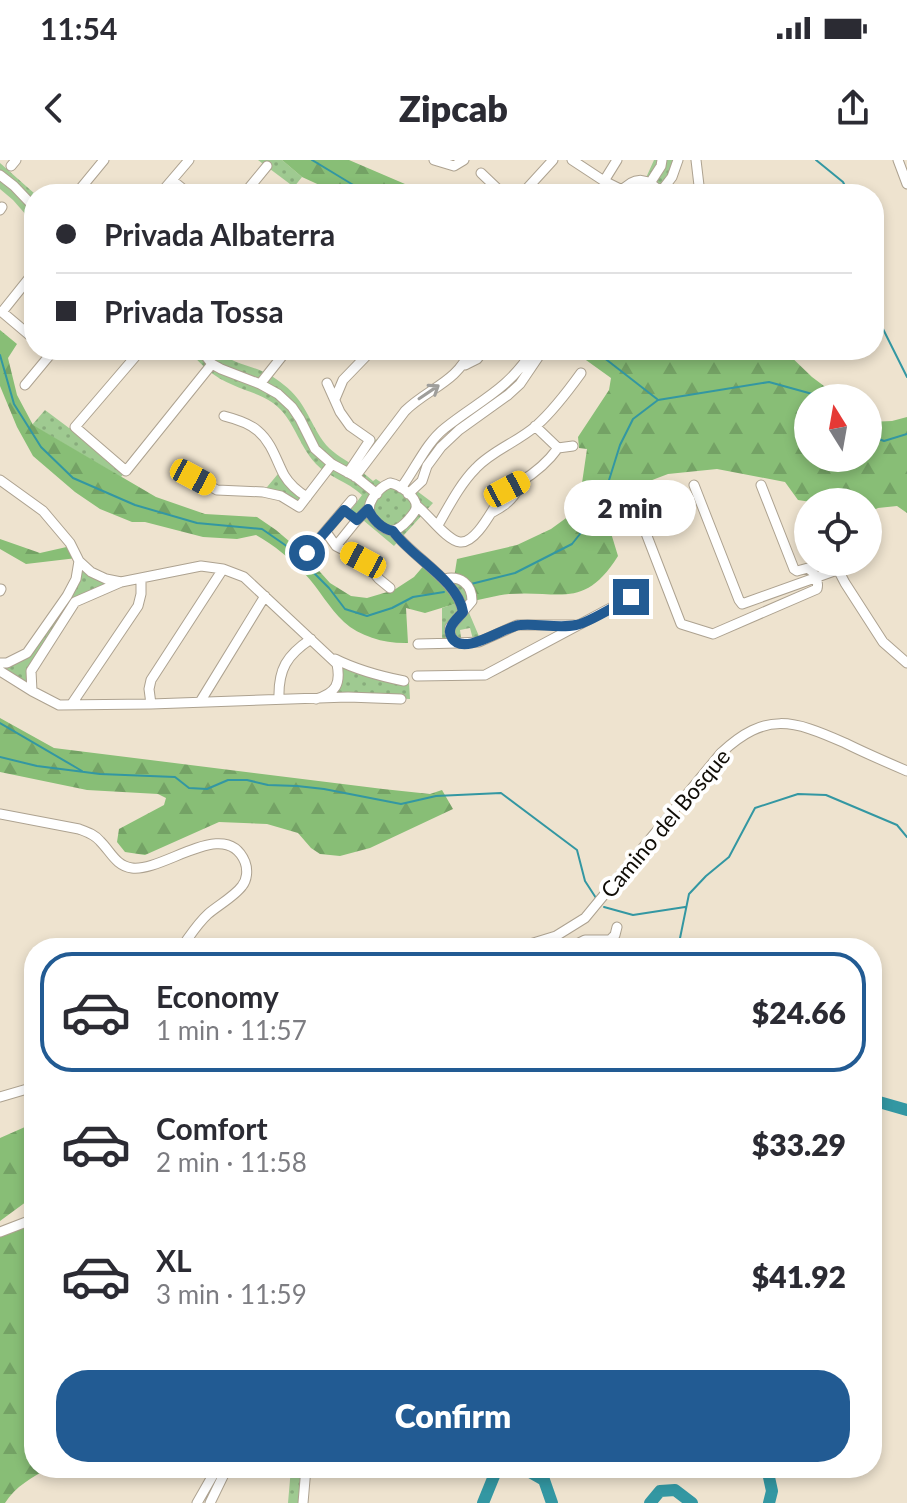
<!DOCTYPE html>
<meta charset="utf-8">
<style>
body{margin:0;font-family:Lato,sans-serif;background:#f7f7f7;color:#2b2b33;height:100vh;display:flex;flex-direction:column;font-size:30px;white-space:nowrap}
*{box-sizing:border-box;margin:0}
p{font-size:26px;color:#7c7c81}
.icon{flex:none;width:44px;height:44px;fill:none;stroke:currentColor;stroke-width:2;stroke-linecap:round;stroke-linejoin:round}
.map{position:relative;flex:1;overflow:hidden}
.panel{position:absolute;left:24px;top:778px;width:858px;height:540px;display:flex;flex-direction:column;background:#fff;border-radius:32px;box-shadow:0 4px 12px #0003}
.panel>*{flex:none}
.guide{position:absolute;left:24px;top:24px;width:860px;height:176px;border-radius:32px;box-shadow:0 4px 12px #0003;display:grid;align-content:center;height:176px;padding:0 32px;background:#fff}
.needle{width:52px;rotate:349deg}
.fabs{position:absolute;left:794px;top:224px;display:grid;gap:16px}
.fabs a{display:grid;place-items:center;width:88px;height:88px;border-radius:50%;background:#fff;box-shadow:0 4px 12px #0003;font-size:40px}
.end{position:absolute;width:36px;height:36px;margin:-18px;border:10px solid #225b93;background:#fff;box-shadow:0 0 0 4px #fff}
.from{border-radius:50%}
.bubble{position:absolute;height:56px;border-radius:28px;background:#fff;box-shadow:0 4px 12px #0003;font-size:26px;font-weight:800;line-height:56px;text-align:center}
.car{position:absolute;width:24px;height:48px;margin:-24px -12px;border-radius:10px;box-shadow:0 0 6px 2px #0007;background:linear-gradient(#f5c518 24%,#345 0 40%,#f5c518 0 76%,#345 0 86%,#f5c518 0)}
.guide b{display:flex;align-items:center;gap:28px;height:76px;font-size:30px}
.guide b+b{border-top:2px solid #e1e1e2}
.guide i{width:20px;height:20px;background:#2b2b33}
ul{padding:14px 0 0;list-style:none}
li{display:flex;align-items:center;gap:24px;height:120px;margin:0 16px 12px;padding:0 16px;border:4px solid transparent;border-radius:32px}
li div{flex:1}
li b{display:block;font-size:30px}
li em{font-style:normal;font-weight:800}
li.on{border-color:#225b93}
li>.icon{width:72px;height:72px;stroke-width:1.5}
.button{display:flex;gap:16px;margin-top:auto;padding:16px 32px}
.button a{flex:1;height:92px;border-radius:32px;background:#225b93;color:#fff;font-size:32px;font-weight:800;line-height:92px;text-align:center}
.status{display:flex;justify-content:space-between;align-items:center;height:56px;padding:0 40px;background:#fff;direction:ltr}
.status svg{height:22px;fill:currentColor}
header{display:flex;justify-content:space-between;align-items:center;height:104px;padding:0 32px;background:#fff;font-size:36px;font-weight:800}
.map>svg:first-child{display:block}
.grass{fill:url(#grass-dots)}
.forest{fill:url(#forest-firs)}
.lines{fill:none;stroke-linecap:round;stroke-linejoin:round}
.stream{stroke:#3397a2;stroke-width:2}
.river{stroke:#3397a2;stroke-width:12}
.minor-casing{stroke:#ada290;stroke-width:11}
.minor{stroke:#fff;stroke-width:9}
.oneway{stroke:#9f9e9b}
.route{stroke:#225b93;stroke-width:10}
.labels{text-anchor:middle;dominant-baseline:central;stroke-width:8;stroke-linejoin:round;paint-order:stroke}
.street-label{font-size:22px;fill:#0f0c06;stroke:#fff}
</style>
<div class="status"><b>11:54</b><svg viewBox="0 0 49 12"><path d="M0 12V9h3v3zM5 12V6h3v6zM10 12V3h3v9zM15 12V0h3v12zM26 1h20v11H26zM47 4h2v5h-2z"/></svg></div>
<header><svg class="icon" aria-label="back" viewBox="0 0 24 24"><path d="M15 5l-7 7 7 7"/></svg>Zipcab<svg class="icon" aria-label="share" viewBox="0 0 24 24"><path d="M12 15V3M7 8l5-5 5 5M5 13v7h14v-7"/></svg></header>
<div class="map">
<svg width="907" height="1343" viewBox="0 0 907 1343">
<defs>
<pattern id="grass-dots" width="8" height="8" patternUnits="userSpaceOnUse" patternTransform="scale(2)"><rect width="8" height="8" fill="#9fca91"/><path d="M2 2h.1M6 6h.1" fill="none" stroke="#88ac7c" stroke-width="1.8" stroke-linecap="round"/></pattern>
<pattern id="forest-firs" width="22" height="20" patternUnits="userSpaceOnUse" patternTransform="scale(2)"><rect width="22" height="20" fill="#88be76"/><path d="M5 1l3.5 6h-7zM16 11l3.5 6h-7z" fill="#74a265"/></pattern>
</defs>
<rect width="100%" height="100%" fill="#eee3cf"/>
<path class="grass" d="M 258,0 L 282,0 L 302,17 L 294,27 Z
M 654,0 L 678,0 L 662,34 L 620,34 L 645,20 Z
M 0,3 L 35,34 L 34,64 L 13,40 L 0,29 Z
M 189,190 L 218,190 C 230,204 252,205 268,214 C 274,217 279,221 284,225 C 305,241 309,261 323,281 C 331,292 342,298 353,305 L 374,280 L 380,279 L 361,311 L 373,321 L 376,319 L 385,325 L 408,333 L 413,328 L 433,343 L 394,386 L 351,350 L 362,335 C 347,321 328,317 316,304 C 298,285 294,258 273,243 C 260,234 246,231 233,225 C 215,218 200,205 189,190 Z
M 45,250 L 69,268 L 75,267 L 126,311 L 121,317 L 32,265 Z
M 282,309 L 307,337 L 299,347 L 263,332 Z
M 79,401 L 121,422 L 75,442 L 37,499 L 32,531 L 0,511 L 0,503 L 27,493 L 67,436 Z
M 449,418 L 470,429 L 467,448 L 481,481 L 474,483 L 470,468 L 460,470 L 462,484 L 442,484 L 442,448 L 460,442 Z
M 337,504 L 376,516 L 409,522 L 410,539 L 328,535 L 336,527 Z
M 291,1308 L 306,1308 L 303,1343 L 288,1343 Z"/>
<path class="forest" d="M 282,0 L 349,0 L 405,24 L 420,34 L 339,34 L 302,17 Z
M 0,170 L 17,184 L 8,198 L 17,235 L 33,265 L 156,337 L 205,354 L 257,357 L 276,370 L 303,393 L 330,423 L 351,436 L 367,438 L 394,430 L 414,417 L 426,403 L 461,442 L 425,453 L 406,448 L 408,483 C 387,484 360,477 344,462 C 329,448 319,429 305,414 C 291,399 274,385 256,375 L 237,379 L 203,377 L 145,362 L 132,362 L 100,349 L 75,332 L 33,296 L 17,267 L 0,226 Z
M 572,190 L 620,190 L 623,192 L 633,190 L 784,190 L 812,217 L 840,238 L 808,238 L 808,298 L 868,298 L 868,262 L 892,261 L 907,257 L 907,353 L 897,346 L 878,348 L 868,353 L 868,342 L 811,342 L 798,340 L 785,322 L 717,309 L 668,314 L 647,322 L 635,337 L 625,368 L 611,373 L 618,396 C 584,450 561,430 509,434 C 497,435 484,439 472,441 L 472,437 L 454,418 L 457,399 L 517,385 L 551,369 L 573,353 L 582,323 L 587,289 L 579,288 L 578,277 L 609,230 L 611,218 Z
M 0,379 L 40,393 L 71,386 L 77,398 L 26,404 L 0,389 Z
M 0,558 L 54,588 L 383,629 L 430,634 L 442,630 L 453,649 L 370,688 L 340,696 L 320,694 L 311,688 L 298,673 L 267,664 L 219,662 L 145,695 L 125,692 L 117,682 L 119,669 L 164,645 L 166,638 L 158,634 L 87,630 L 0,612 Z
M 34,963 L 34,1036 L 0,1061 L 0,978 Z
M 34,1059 L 34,1308 L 49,1308 C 31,1318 16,1326 5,1343 L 0,1343 L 0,1072 Z"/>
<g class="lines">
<path class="stream" d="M 312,0 L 355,26 L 373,34
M 816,0 L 843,22 L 849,34
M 874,146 L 880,163 L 907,217
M 594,190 L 657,239
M 0,195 L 14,244 L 41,287 L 73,318 L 135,345 L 197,363 L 262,369 L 288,387 L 329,428 L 345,449 L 367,456 L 392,448 L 413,437 L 444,432
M 868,275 L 884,281 L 907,274
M 471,424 L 515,413 L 572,384 L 600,349 L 620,285 L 633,259 L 658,240 L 769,222 L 816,235 L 819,238
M 0,563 L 82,611
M 0,597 L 37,606 L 100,614 L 175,617 L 189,628 L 207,629 L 228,620 L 247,620 L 268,625 L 297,626 L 324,629 L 401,644 L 436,636 L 501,633 L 577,690 L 585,721 L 596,738
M 604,747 L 633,755 L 685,747
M 678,788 L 689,734 L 706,716 L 729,697 L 755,648 L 798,634 L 826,635 L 897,665 L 907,677"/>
<path class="river" d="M 872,940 L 907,950
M 872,980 L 875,983 L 872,992
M 523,1308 L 544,1320 L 552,1343
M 767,1308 L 772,1331 L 769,1343
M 483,1343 L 496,1311 L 504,1308
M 650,1343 L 660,1331 L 675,1330 L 692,1343"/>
<g class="minor-casing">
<path id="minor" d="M 434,0 L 454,6 L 464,0
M 572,0 L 604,21 L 622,30
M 696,0 L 700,34
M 898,0 L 907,24
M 11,6 L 16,0
M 481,13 L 503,34
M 0,15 L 14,26 L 34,47
M 172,20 L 189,34
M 604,21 L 617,0
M 620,33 C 634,15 649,17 662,34
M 76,34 L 104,0
M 160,34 L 189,0
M 244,34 L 267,6
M 522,34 L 553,0
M 643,34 L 661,6 L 662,0
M 659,34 L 672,17 L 678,0
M 0,50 L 2,47
M 34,112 L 2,152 L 34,179
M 141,190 L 75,267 L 126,311 L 212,204
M 201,190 L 212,204 L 221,209 L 260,224 L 278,234 L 292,247 L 300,259 L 315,289 L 332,304 L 356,317 L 377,334
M 465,205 L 477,199 L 484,190
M 327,223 L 340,252 L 350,266 L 370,280 L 348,313
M 260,224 L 287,190
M 25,225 L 54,190
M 335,239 L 343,220 L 372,190
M 224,256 C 236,259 249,263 258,271 C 272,283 276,300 284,315 C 290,325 297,331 307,337
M 535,266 L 558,288
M 181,306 L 193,317 L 217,330 L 263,332 L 281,336 L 299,347 L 332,304
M 355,317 L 405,251 C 427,229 459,221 470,190
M 0,320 L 43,351 L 70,383 L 79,401 L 91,412 L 106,419 L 121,422 L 201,406 L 223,409 L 244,417 L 337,504 C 341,524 336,533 316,539
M 390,323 C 400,325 418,337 416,348 C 415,353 412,355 409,359 C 396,374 387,375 373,358 C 362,346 378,328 390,323 Z
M 694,325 L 739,440 L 742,444 L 837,410
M 401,328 C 416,308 426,283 445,268 C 480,240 508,230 533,190
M 408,334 L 422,321 L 427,306 L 441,287 L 459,270 L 508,235 L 520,224 L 543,190
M 417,346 C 428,354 447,381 460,382 C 476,384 493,348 501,337 C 506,329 512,326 520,322 C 535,313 548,302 558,288 L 573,286
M 493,352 C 508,344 515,337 522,321
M 642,363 L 681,464 L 713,474 L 817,429 C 819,421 815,413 808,408 L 797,411 L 794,409 L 761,325
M 438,365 C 449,346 460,324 476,308 C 493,290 518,282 537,265 C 554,250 568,231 581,213
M 393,371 C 411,396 459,422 463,452
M 326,372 L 336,386 L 363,400 L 379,419 L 390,428
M 336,386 L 357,360 L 368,349
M 307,393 L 352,340
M 834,402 L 845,423 L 883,482 L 907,503
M 444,419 C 460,415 472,424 472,441 L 450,467 L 450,473 L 452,479 L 458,483 L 479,482 L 517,465 L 574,465
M 0,431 L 1,429
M 418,484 L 458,483
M 335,499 C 357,510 379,516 404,521
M 0,503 L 7,503 L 27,493 L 67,436 L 76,419 L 79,401
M 0,511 L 32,531 L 59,545 L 151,544 L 348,537 L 401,539
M 417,516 L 485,515 L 631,437
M 32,531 L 31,511 L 75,442 L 121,422
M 279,539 C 278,509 287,495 311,479
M 200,542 L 265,436
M 151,544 L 149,529 L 151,520 L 223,409
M 71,545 L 138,446 L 141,434 L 141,419
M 0,654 L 79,669 C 87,672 94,674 100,681 C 111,692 116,706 132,708 C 164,712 226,656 245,702 C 248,710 247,720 242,726 C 235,736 217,746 208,754 C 197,764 190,776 181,788
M 556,776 L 559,788
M 517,788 L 556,776 L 585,758 L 721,593 C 766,551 793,560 845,583 C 865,593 886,602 907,611
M 569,788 L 585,780 L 610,780 L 615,775 L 617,767
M 0,937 L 34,927
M 0,1072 L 34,1059
M 197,1343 L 217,1308
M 210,1343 L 227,1308
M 303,1343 L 306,1308"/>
</g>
<use href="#minor" class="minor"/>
</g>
<defs><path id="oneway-shaft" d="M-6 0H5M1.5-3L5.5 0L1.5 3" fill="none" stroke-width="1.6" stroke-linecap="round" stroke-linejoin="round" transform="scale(2)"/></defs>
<use class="oneway" href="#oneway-shaft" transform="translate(429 232) rotate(-34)"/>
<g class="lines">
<path class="route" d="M 307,393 L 344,350 L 357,360 L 368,349 C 372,359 382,369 393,371 C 411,397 458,420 463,452 C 457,459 445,468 452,478 C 464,497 505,466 520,465 C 538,463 558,469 576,465 C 588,463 619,444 631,437"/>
</g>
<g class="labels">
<g class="street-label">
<text transform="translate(665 663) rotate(-50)">Camino del Bosque</text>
</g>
</g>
</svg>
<div class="fabs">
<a><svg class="needle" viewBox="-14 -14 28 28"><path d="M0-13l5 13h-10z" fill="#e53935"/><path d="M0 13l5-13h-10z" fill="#7c7c81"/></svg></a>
<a><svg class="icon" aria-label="locate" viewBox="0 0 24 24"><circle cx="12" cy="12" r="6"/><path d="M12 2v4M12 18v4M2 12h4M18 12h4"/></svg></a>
</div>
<i class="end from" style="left:307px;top:393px"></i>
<i class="end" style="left:631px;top:437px"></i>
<div class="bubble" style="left:564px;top:320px;width:132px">2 min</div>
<i class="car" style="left:193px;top:317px;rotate:118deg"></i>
<i class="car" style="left:507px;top:329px;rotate:62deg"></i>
<i class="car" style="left:363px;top:400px;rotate:298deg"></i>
<div class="guide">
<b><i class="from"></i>Privada Albaterra</b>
<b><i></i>Privada Tossa</b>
</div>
<section class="panel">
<ul>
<li class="on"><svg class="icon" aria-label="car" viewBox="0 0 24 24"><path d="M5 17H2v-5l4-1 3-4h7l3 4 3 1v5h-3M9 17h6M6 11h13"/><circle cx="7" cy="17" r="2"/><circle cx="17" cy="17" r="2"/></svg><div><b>Economy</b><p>1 min · 11:57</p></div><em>$24.66</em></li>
<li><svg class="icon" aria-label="car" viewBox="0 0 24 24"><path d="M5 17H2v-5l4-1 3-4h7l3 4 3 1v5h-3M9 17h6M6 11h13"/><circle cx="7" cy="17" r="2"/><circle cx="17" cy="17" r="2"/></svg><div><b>Comfort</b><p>2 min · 11:58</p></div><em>$33.29</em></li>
<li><svg class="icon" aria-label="car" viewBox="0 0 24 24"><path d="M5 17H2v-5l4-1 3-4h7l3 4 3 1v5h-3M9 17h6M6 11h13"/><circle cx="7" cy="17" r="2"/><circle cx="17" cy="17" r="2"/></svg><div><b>XL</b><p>3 min · 11:59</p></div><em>$41.92</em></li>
</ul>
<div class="button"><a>Confirm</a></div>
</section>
</div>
